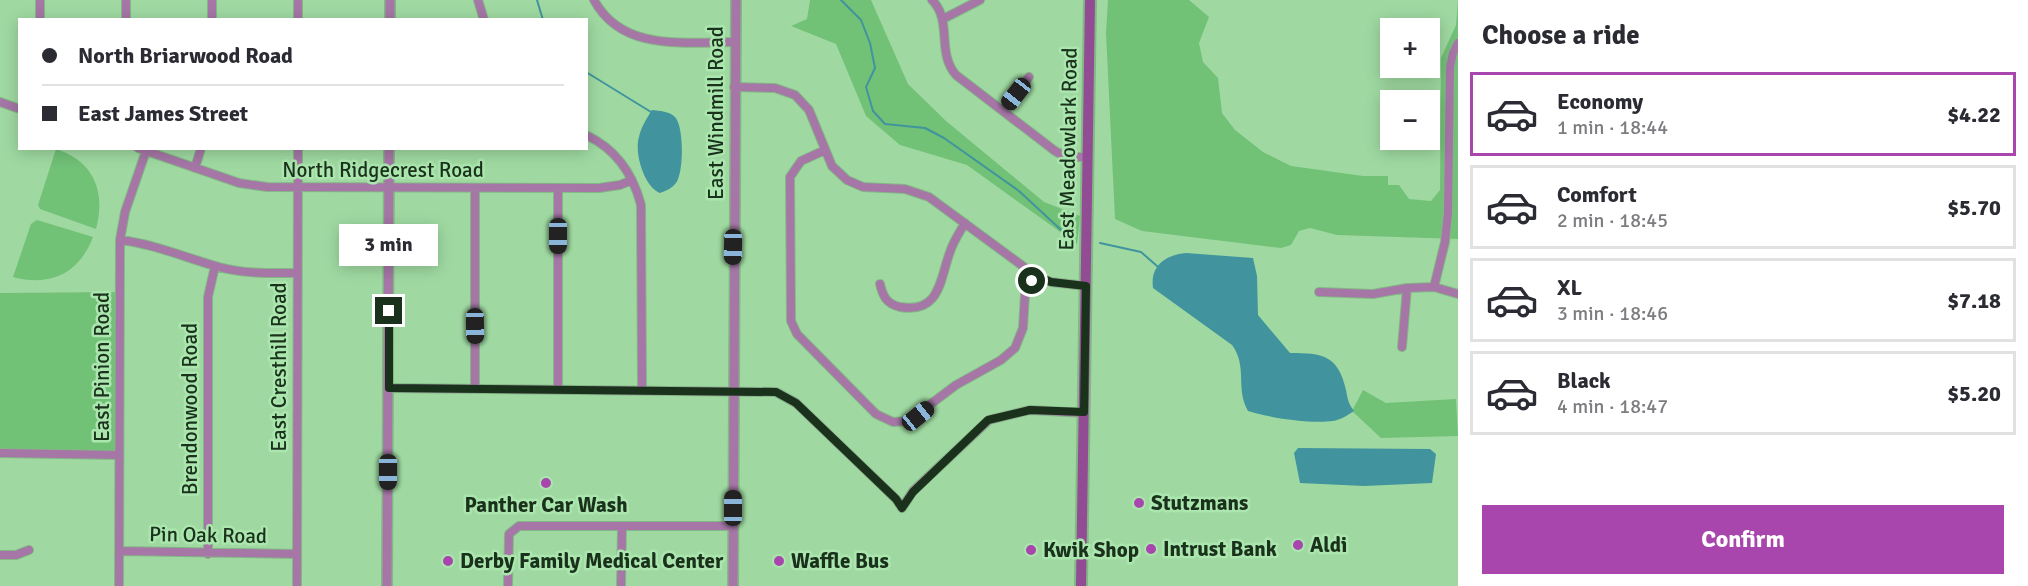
<!DOCTYPE html>
<meta charset="utf-8">
<style>
body{margin:0;font-family:Signika,sans-serif;background:#f7f7f7;color:#2b2b33;height:100vh;display:flex;flex-direction:column;font-size:22px;white-space:nowrap}
*{box-sizing:border-box;margin:0}
p{font-size:20px;color:#7c7c81}
.icon{flex:none;width:33px;height:33px;fill:none;stroke:currentColor;stroke-width:2;stroke-linecap:round;stroke-linejoin:round}
.map{position:relative;flex:1;overflow:hidden}
.drawer{display:flex;flex-direction:column;background:#fff;width:570px}
.drawer>*{flex:none}
.banner{position:absolute;left:18px;top:18px;width:570px;height:132px;border-radius:0px;box-shadow:0 3px 15px #0003;display:grid;align-content:center;height:132px;padding:0 24px;background:#fff}
.tools{position:absolute;left:1380px;top:18px;display:grid;gap:12px}
.tools a{display:grid;place-items:center;width:60px;height:60px;border-radius:0px;background:#fff;box-shadow:0 3px 15px #0003;font-size:30px}
.end{position:absolute;width:27px;height:27px;margin:-14px;border:8px solid #1a311c;background:#fff;box-shadow:0 0 0 3px #fff}
.from{border-radius:50%}
.bubble{position:absolute;height:42px;border-radius:0px;background:#fff;box-shadow:0 3px 15px #0003;font-size:20px;font-weight:800;line-height:42px;text-align:center}
.car{position:absolute;width:18px;height:36px;margin:-18px -9px;border-radius:8px;box-shadow:0 0 4px 2px #0007;background:linear-gradient(#222 24%,#8ab4d8 0 40%,#222 0 76%,#8ab4d8 0 86%,#222 0)}
.banner b{display:flex;align-items:center;gap:21px;height:57px;font-size:22px}
.banner b+b{border-top:2px solid #e1e1e2}
.banner i{width:15px;height:15px;background:#2b2b33}
ul{padding:0;list-style:none}
li{display:flex;align-items:center;gap:18px;height:84px;margin:0 12px 9px;padding:0 12px;border:3px solid #e1e1e2;border-radius:0px}
li div{flex:1}
li b{display:block;font-size:22px}
li em{font-style:normal;font-weight:800}
li.current{border-color:#a846ad}
li>.icon{width:54px;height:54px;stroke-width:1.5}
h2{padding:0 24px;font-size:27px;line-height:72px}
.button{display:flex;gap:12px;margin-top:auto;padding:12px 24px}
.button a{flex:1;height:69px;border-radius:0px;background:#a846ad;color:#fff;font-size:24px;font-weight:800;line-height:69px;text-align:center}
main{display:flex;flex:1;min-height:0}
.map>svg:first-child{display:block}
.green{fill:#71c177}
.water{fill:#41949e}
.lines{fill:none;stroke-linecap:round;stroke-linejoin:round}
.stream{stroke:#41949e;stroke-width:2}
.minor-casing{stroke:#84b786;stroke-width:10}
.tertiary-casing{stroke:#84b786;stroke-width:12}
.secondary-casing{stroke:#84b786;stroke-width:14}
.minor{stroke:#a576a6;stroke-width:8}
.tertiary{stroke:#a576a6;stroke-width:9}
.secondary{stroke:#914c94;stroke-width:10}
.route{stroke:#1a311c;stroke-width:8}
.poi-dot{fill:#a846ad;stroke:#abe6ae;stroke-width:2}
.labels{text-anchor:middle;dominant-baseline:central;stroke-width:5;stroke-linejoin:round;paint-order:stroke}
.street-label{font-size:21px;fill:#1a311c;stroke:#abe6ae}
.poi-label{font-size:21px;font-weight:bold;fill:#1a311c;stroke:#abe6ae;text-anchor:start}
</style>
<main>
<div class="map">
<svg width="1458" height="586" viewBox="0 0 1458 586">
<rect width="100%" height="100%" fill="#9fd9a1"/>
<path class="green" d="M 810,0 L 871,0 L 908,84 L 946,121 L 1044,202 L 1080,216 L 1077,244 L 967,165 L 900,145 L 866,116 L 836,44 L 791,26 L 807,19 Z
M 1108,0 L 1189,0 L 1209,17 L 1199,43 L 1203,62 L 1218,78 L 1222,113 L 1235,130 L 1263,152 L 1291,166 L 1363,176 L 1388,176 L 1388,185 L 1399,185 L 1409,199 L 1431,201 L 1440,190 L 1441,58 L 1456,25 L 1458,0 L 1458,239 L 1337,235 L 1310,228 L 1299,231 L 1291,245 L 1281,248 L 1142,231 L 1115,219 L 1106,33 Z
M 56,149 C 94,161 106,192 96,229 L 40,209 L 38,205 Z
M 37,220 L 93,237 C 79,274 50,287 13,277 L 31,224 Z
M 120,292 L 119,455 L 0,454 L 0,293 Z
M 1363,390 L 1386,403 L 1456,399 L 1458,436 L 1381,438 L 1352,411 Z"/>
<path class="water" d="M 652,110 C 660,111 669,111 675,117 C 684,126 684,172 676,183 C 672,188 666,191 660,193 C 644,187 634,152 639,137 C 641,127 647,118 652,110 Z
M 1186,253 L 1253,258 L 1257,276 L 1258,315 L 1290,353 C 1323,353 1338,355 1346,390 C 1348,400 1348,403 1354,411 C 1348,415 1340,420 1333,421 C 1310,424 1270,418 1248,411 C 1235,387 1248,367 1232,345 L 1153,288 C 1150,266 1165,255 1186,253 Z
M 1298,448 L 1430,449 L 1436,454 L 1432,483 L 1364,486 L 1300,483 L 1294,453 Z"/>
<g class="lines">
<path class="stream" d="M 537,0 L 543,20
M 841,0 L 861,20 L 870,43 L 875,68 L 866,87 L 873,111 L 885,124 L 925,128 L 944,138 L 1019,191 L 1073,241
M 586,72 L 651,112
M 1100,243 L 1141,252 L 1157,266"/>
<g class="minor-casing">
<path id="minor" d="M 478,0 L 484,20
M 594,0 C 622,52 684,42 734,42
M 932,0 C 953,21 936,52 956,75 L 1055,151 L 1066,157 L 1088,157
M 943,19 L 980,0
M 40,20 L 40,0
M 126,20 L 126,0
M 212,20 L 212,0
M 298,20 L 298,0
M 734,87 L 775,88 L 795,95 L 809,110 L 832,166 L 847,180 L 863,187 L 905,189 L 929,197 L 1039,278 L 1051,282 L 1086,286
M 0,102 L 20,109
M 1003,111 L 1029,77
M 586,135 C 616,149 633,174 641,205 L 642,388
M 138,148 L 239,183 L 267,187 L 599,188 L 620,185 L 632,180
M 825,150 L 801,161 L 790,177 L 791,321 L 797,334 L 876,414 L 893,422 L 908,421 L 956,385 L 1001,360 L 1015,348 L 1023,328 L 1025,294 L 1035,275
M 195,168 L 201,148
M 475,188 L 475,388
M 120,240 C 155,244 186,258 219,267 C 244,274 271,273 297,273
M 880,284 C 883,297 887,304 900,307 C 941,314 940,278 950,252 C 953,242 959,233 965,223
M 1434,287 L 1445,242 L 1448,213 L 1450,67 L 1453,53 L 1458,43
M 1319,292 L 1373,294 L 1407,288 L 1434,287 L 1458,294
M 1402,347 L 1407,288
M 389,388 L 776,392 L 796,403 L 896,499 L 902,508 L 913,491 L 989,420 L 1030,410 L 1084,413
M 558,389 L 558,188
M 0,453 L 119,455
M 120,551 L 297,554
M 208,554 L 208,297 L 215,266
M 0,555 L 16,555 L 29,550
M 119,586 L 120,240 L 125,212 L 146,151
M 297,586 L 298,148
M 508,586 L 509,534 L 519,526 L 733,526
M 621,586 L 622,526"/>
</g>
<g class="tertiary-casing">
<path id="tertiary" d="M 390,20 L 390,0
M 387,586 L 389,148
M 733,586 L 736,0"/>
</g>
<g class="secondary-casing">
<path id="secondary" d="M 1081,586 L 1090,0"/>
</g>
<use href="#minor" class="minor"/>
<use href="#tertiary" class="tertiary"/>
<use href="#secondary" class="secondary"/>
</g>
<g class="lines">
<path class="route" d="M 389,311 L 389,388 L 776,392 L 796,403 L 896,499 L 902,508 L 913,492 L 988,420 L 1030,410 L 1084,412 L 1086,286 L 1051,282 L 1035,275 L 1032,281"/>
</g>
<g class="poi-dot">
<circle cx="546" cy="483" r="6"/>
<circle cx="1139" cy="503" r="6"/>
<circle cx="1298" cy="545" r="6"/>
<circle cx="1151" cy="549" r="6"/>
<circle cx="1031" cy="550" r="6"/>
<circle cx="448" cy="561" r="6"/>
<circle cx="779" cy="561" r="6"/>
</g>
<g class="labels">
<g class="street-label">
<text transform="translate(716 113) rotate(-90)">East Windmill Road</text>
<text transform="translate(1068 149) rotate(-89)">East Meadowlark Road</text>
<text x="383" y="170">North Ridgecrest Road</text>
<text transform="translate(102 367) rotate(-90)">East Pinion Road</text>
<text transform="translate(279 367) rotate(-90)">East Cresthill Road</text>
<text transform="translate(190 409) rotate(-90)">Brendonwood Road</text>
<text transform="translate(208 535) rotate(1)">Pin Oak Road</text>
</g>
<g class="poi-label">
<text x="1151" y="503">Stutzmans</text>
<text x="546" y="505" text-anchor="middle">Panther Car Wash</text>
<text x="1310" y="545">Aldi</text>
<text x="1163" y="549">Intrust Bank</text>
<text x="1043" y="550">Kwik Shop</text>
<text x="460" y="561">Derby Family Medical Center</text>
<text x="791" y="561">Waffle Bus</text>
</g>
</g>
</svg>
<div class="tools">
<a>+</a>
<a>−</a>
</div>
<i class="end from" style="left:1032px;top:281px"></i>
<i class="end" style="left:389px;top:311px"></i>
<div class="bubble" style="left:339px;top:224px;width:99px">3 min</div>
<i class="car" style="left:1016px;top:94px;rotate:218deg"></i>
<i class="car" style="left:558px;top:236px;rotate:180deg"></i>
<i class="car" style="left:733px;top:247px;rotate:181deg"></i>
<i class="car" style="left:475px;top:326px;rotate:179deg"></i>
<i class="car" style="left:918px;top:416px;rotate:51deg"></i>
<i class="car" style="left:388px;top:472px;rotate:180deg"></i>
<i class="car" style="left:733px;top:508px;rotate:0deg"></i>
<div class="banner">
<b><i class="from"></i>North Briarwood Road</b>
<b><i></i>East James Street</b>
</div>
</div>
<section class="drawer">
<h2>Choose a ride</h2>
<ul>
<li class="current"><svg class="icon" aria-label="car" viewBox="0 0 24 24"><path d="M5 17H2v-5l4-1 3-4h7l3 4 3 1v5h-3M9 17h6M6 11h13"/><circle cx="7" cy="17" r="2"/><circle cx="17" cy="17" r="2"/></svg><div><b>Economy</b><p>1 min · 18:44</p></div><em>$4.22</em></li>
<li><svg class="icon" aria-label="car" viewBox="0 0 24 24"><path d="M5 17H2v-5l4-1 3-4h7l3 4 3 1v5h-3M9 17h6M6 11h13"/><circle cx="7" cy="17" r="2"/><circle cx="17" cy="17" r="2"/></svg><div><b>Comfort</b><p>2 min · 18:45</p></div><em>$5.70</em></li>
<li><svg class="icon" aria-label="car" viewBox="0 0 24 24"><path d="M5 17H2v-5l4-1 3-4h7l3 4 3 1v5h-3M9 17h6M6 11h13"/><circle cx="7" cy="17" r="2"/><circle cx="17" cy="17" r="2"/></svg><div><b>XL</b><p>3 min · 18:46</p></div><em>$7.18</em></li>
<li><svg class="icon" aria-label="car" viewBox="0 0 24 24"><path d="M5 17H2v-5l4-1 3-4h7l3 4 3 1v5h-3M9 17h6M6 11h13"/><circle cx="7" cy="17" r="2"/><circle cx="17" cy="17" r="2"/></svg><div><b>Black</b><p>4 min · 18:47</p></div><em>$5.20</em></li>
</ul>
<div class="button"><a>Confirm</a></div>
</section>
</main>
